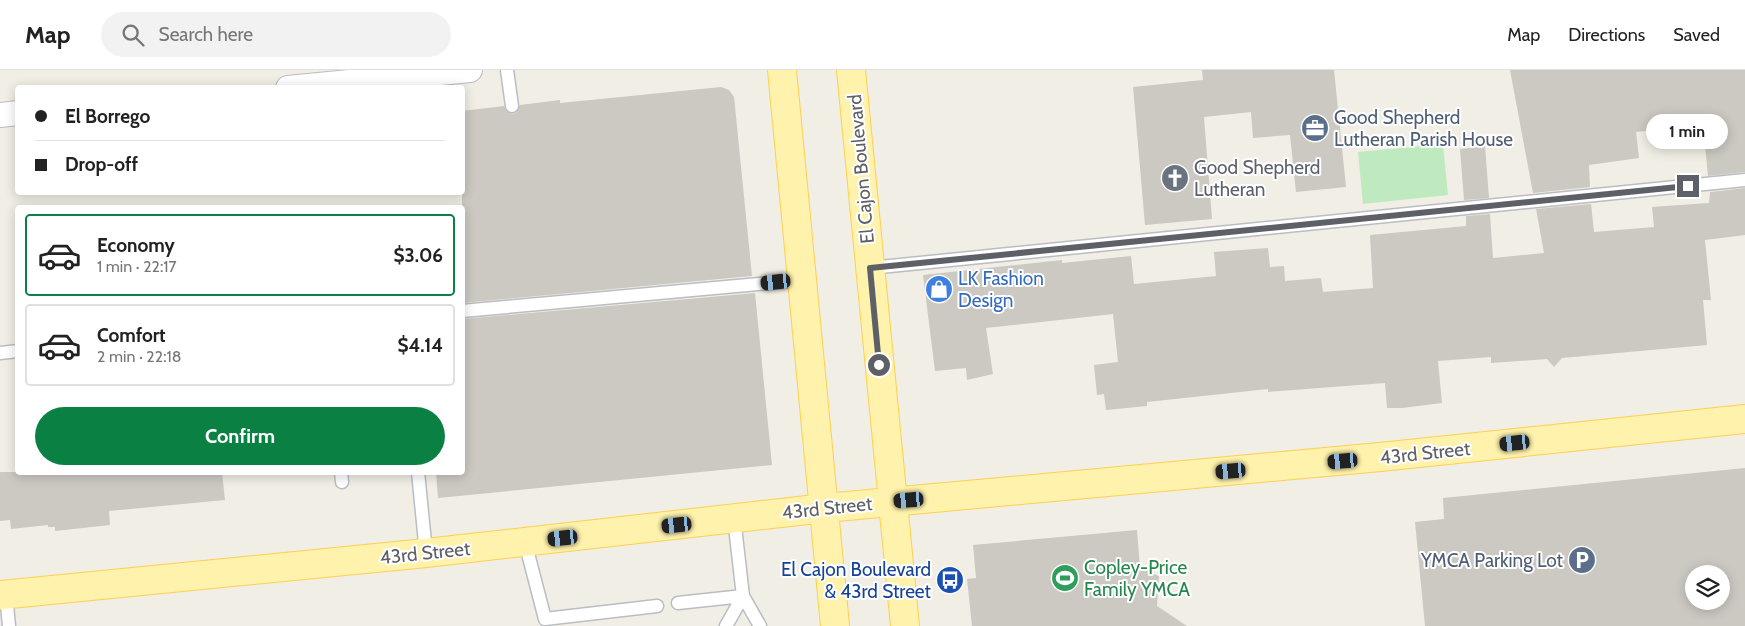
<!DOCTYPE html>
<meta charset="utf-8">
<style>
body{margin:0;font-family:Cabin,sans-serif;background:#f2f2f2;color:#222;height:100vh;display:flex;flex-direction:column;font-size:19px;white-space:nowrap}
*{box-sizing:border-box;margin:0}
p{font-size:16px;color:#767676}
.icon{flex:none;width:28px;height:28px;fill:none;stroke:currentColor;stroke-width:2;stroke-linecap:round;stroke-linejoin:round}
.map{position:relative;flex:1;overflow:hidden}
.panel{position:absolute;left:15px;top:135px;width:450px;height:270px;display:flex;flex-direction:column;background:#fff;border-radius:5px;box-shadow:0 2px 12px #0003}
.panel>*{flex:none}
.hud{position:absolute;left:15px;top:15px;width:450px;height:110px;border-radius:5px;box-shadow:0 2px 12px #0003;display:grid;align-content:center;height:110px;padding:0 20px;background:#fff}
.fabs{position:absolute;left:1685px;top:495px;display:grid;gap:10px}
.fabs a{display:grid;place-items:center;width:45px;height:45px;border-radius:50%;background:#fff;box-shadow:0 2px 12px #0003;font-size:25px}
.end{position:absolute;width:22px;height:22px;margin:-11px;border:6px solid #5d6167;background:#fff;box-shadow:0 0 0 2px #fff}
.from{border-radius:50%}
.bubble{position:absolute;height:35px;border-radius:18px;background:#fff;box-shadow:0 2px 12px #0003;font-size:16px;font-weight:800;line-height:35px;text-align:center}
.car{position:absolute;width:15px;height:30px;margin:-15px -8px;border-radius:6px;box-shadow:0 0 4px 1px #0007;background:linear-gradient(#222 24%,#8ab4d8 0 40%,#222 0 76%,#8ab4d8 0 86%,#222 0)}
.hud b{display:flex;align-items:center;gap:18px;height:48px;font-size:19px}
.hud b+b{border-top:1px solid #e0e0e0}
.hud i{width:12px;height:12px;background:#222}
ul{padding:9px 0 0;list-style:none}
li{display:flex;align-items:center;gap:15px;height:82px;margin:0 10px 8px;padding:0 10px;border:2px solid #e0e0e0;border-radius:5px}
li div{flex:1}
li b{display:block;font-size:19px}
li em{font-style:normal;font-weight:800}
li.on{border-color:#0b8043}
li>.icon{width:45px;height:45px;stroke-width:1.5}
.cta{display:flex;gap:10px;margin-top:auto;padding:10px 20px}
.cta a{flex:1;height:58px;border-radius:30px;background:#0b8043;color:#fff;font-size:20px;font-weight:800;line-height:58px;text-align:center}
header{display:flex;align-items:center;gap:30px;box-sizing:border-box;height:70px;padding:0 25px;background:#fff;border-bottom:1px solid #e0e0e0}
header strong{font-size:24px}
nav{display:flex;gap:28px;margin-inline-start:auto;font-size:18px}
.search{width:350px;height:45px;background:#f2f2f2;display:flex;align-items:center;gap:12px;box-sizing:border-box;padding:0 18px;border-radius:28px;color:#767676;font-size:19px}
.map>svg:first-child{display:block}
.green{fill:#bfeac0}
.building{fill:#ccc8c2;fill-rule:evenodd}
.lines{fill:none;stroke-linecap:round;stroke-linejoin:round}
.service-casing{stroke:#babdc2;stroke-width:15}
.minor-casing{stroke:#babdc2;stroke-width:26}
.primary-casing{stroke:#ffcf50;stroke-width:30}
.service{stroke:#fff;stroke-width:12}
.minor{stroke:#fff;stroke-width:24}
.primary{stroke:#fff2ac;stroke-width:28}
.route{stroke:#5d6167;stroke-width:6}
.labels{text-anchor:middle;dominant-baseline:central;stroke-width:4;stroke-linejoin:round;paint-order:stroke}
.service-label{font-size:19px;fill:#4e5e75;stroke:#fff;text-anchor:start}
.worship-label{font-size:19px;fill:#5b616d;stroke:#fff;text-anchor:start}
.street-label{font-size:19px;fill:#5d6167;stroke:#fff}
.shop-label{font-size:19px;fill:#366cbe;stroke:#fff;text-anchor:start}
.leisure-label{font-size:19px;fill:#27864d;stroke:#fff;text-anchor:start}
.transit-label{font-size:19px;fill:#164399;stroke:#fff;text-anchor:end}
</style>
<header>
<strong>Map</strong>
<div class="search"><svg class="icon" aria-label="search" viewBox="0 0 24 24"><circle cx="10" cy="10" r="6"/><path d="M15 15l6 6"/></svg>Search here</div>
<nav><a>Map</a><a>Directions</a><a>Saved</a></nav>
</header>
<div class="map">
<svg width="1745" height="556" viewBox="0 0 1745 556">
<rect width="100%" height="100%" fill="#f1eee5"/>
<path class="green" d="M 1443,74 L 1448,125 L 1363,134 L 1358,82 Z"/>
<path class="building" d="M 1202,0 L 1334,0 L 1346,117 L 1296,122 L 1290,65 L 1253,68 L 1251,42 L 1204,47 L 1212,149 L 1145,155 L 1133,17 L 1203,10 Z
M 1510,0 L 1745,0 L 1745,102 L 1708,106 L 1703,55 L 1636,62 L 1639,88 L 1589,95 L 1590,117 L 1533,123 Z
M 721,17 L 729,20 L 734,27 L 752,206 L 462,233 L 462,41 L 504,36 L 506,41 L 513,44 L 517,42 L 520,35 L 560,30 L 560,33 Z
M 1485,76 L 1489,128 L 1464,130 L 1460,79 Z
M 1745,118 L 1745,165 L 1705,170 L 1711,230 L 1703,230 L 1707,275 L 1562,288 L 1554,297 L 1547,289 L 1491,293 L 1491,287 L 1438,291 L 1442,333 L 1402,338 L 1387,338 L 1385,313 L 1268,322 L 1268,319 L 1147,332 L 1147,336 L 1106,340 L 1104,324 L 1097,325 L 1094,295 L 1118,292 L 1113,244 L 986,258 L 993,304 L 967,310 L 966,298 L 935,301 L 923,205 L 1062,190 L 1062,193 L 1131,186 L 1134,214 L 1216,206 L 1214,182 L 1268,178 L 1270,197 L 1284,196 L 1285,211 L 1321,208 L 1323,222 L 1373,218 L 1370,165 L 1466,156 L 1466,146 L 1490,144 L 1493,188 L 1544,183 L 1536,139 L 1591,134 L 1594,162 L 1654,157 L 1652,137 L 1709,133 L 1710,122 Z
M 755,223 L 772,395 L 438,428 L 436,402 L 462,402 L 462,249 Z
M 1745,398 L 1745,556 L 1425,556 L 1415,452 L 1444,449 L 1443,428 ZM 1694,504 L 1721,504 L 1721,531 L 1694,531 Z
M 0,402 L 222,402 L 225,430 L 109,441 L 110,455 L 55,461 L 55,457 L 48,457 L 48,455 L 11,459 L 10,450 L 0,451 Z
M 1137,460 L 1140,498 L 1159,506 L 1157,536 L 1187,556 L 972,556 L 967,509 L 976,508 L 973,475 Z"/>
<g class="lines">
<g class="service-casing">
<path id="service" d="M 507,0 L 512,36
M 870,198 L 1745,110
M 462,241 L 803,210
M 0,283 L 18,281
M 341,402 L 342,412
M 418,402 L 426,483
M 525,472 L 545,549 L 657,536
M 6,525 L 9,556
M 743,526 L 760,556
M 678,533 L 743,526 L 734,448
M 726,556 L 743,526"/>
</g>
<g class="minor-casing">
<path id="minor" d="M 288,18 L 470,0
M 0,45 L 18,43"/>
</g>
<g class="primary-casing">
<path id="primary" d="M 782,0 L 835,556
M 851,0 L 905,556
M 0,525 L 426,483 L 825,438 L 1380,387 L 1745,349"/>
</g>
<use href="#service" class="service"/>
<use href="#minor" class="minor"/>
<use href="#primary" class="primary"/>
</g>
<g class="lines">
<path class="route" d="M 879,295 L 870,198 L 1688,116"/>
</g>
<defs>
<g id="office-disc" transform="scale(1.4375)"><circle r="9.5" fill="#5c6f8a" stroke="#fff"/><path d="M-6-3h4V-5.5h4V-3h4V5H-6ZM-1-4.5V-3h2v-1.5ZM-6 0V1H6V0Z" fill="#fff"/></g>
<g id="church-disc" transform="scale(1.4375)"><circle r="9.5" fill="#6b7280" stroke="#fff"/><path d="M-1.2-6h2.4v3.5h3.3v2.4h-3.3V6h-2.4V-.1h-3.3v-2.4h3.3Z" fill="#fff"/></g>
<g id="shop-disc" transform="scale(1.4375)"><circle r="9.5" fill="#3f7fe0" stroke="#fff"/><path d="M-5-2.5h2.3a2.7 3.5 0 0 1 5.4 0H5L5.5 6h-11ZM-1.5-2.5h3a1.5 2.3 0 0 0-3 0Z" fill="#fff"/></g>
<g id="parking-disc" transform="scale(1.4375)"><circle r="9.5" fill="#5c6f8a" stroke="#fff"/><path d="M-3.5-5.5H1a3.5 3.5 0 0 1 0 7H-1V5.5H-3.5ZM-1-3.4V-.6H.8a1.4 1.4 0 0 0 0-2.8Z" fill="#fff"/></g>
<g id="stadium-disc" transform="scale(1.4375)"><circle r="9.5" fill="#2e9e5b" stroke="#fff"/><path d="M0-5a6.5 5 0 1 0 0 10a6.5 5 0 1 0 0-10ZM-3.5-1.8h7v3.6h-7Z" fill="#fff"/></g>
<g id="bus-disc" transform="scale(1.4375)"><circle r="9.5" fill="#1a4fb4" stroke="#fff"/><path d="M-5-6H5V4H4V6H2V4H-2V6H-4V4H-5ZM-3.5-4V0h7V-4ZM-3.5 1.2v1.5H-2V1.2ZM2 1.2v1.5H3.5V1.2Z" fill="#fff"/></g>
</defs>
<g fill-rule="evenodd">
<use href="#office-disc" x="1315" y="58"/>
<use href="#church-disc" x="1175" y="108"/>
<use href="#shop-disc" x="939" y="219"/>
<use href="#parking-disc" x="1582" y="490"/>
<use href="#stadium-disc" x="1065" y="508"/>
<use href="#bus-disc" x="950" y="510"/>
</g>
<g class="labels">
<g class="service-label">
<text x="1334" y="47">Good Shepherd<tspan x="1334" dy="22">Lutheran Parish House</tspan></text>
<text x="1563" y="490" text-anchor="end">YMCA Parking Lot</text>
</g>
<g class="worship-label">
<text x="1194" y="97">Good Shepherd<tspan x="1194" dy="22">Lutheran</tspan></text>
</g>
<g class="street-label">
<text transform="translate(861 99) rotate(-95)">El Cajon Boulevard</text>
<text transform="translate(1425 383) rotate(-6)">43rd Street</text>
<text transform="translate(827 438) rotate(-6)">43rd Street</text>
<text transform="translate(425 483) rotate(-6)">43rd Street</text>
</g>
<g class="shop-label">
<text x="958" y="208">LK Fashion<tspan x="958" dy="22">Design</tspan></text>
</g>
<g class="leisure-label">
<text x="1084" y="497">Copley-Price<tspan x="1084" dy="22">Family YMCA</tspan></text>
</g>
<g class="transit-label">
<text x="931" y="499">El Cajon Boulevard<tspan x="931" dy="22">&amp; 43rd Street</tspan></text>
</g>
</g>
</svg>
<div class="fabs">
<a><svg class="icon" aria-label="layers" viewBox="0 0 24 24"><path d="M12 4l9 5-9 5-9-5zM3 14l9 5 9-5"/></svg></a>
</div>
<i class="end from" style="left:879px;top:295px"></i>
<i class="end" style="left:1688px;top:116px"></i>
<div class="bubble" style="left:1646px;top:44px;width:82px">1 min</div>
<i class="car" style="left:776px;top:212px;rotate:264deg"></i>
<i class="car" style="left:1515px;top:373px;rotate:264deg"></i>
<i class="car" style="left:1343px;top:391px;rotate:265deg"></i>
<i class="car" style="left:1231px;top:401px;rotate:265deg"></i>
<i class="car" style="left:909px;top:430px;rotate:265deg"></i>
<i class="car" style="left:677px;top:455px;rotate:264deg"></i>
<i class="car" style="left:563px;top:468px;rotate:264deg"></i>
<div class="hud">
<b><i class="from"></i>El Borrego</b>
<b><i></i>Drop-off</b>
</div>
<section class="panel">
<ul>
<li class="on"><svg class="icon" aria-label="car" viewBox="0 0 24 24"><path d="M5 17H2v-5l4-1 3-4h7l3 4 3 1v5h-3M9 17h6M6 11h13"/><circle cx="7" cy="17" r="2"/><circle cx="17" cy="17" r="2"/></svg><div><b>Economy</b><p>1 min · 22:17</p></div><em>$3.06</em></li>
<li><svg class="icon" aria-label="car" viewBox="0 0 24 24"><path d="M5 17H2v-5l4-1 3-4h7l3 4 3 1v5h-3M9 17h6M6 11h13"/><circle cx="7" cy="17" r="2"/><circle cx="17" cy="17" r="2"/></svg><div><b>Comfort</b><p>2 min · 22:18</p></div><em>$4.14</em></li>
</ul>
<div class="cta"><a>Confirm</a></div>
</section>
</div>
